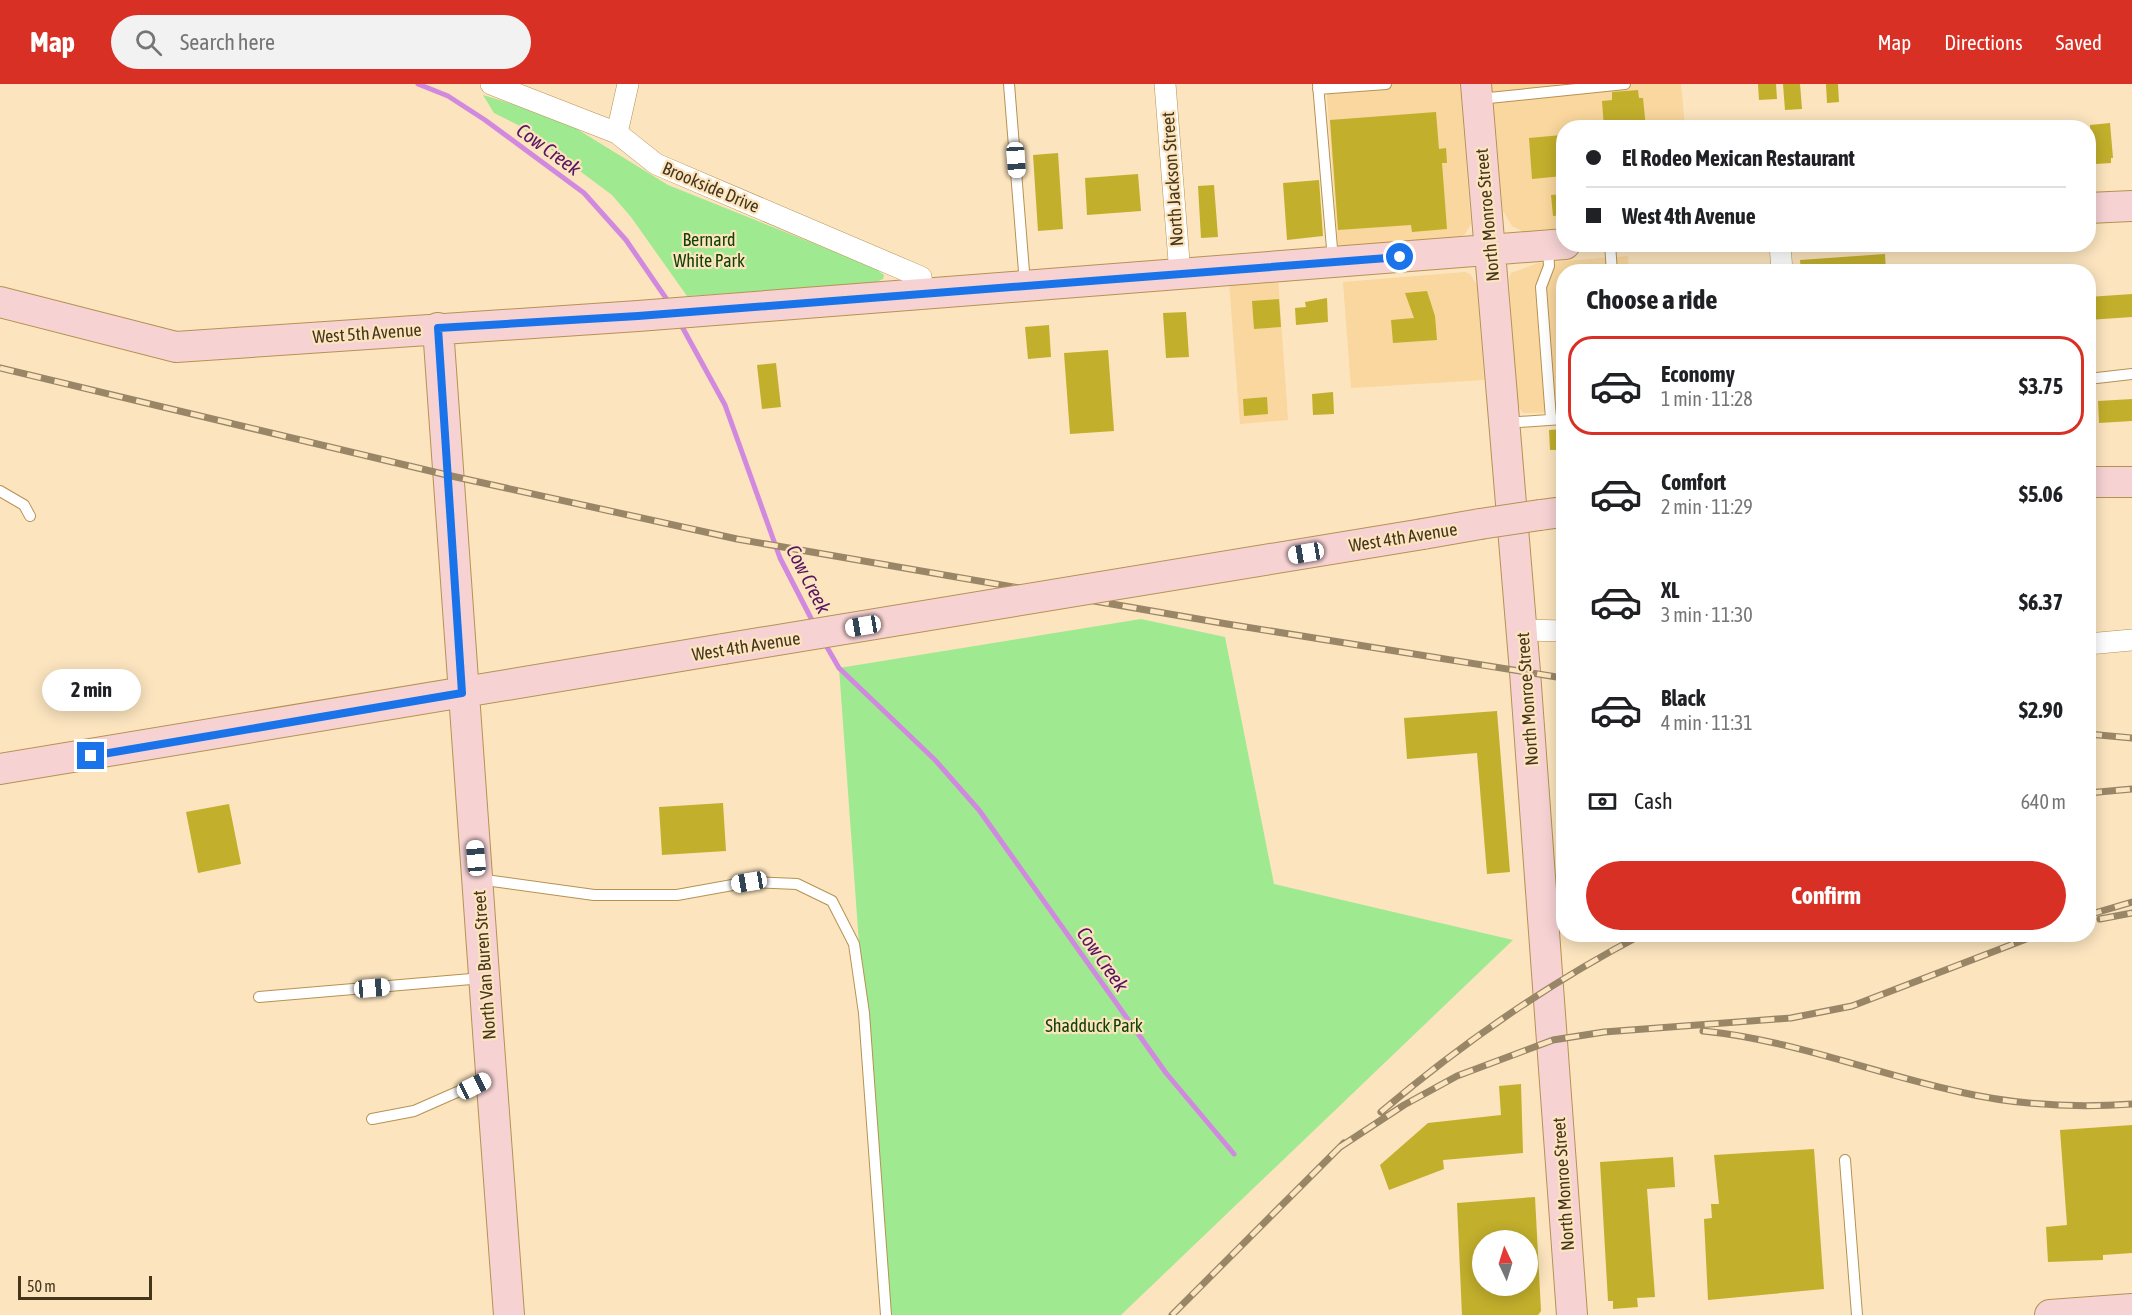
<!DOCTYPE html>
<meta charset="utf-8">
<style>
body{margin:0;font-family:"Asap Condensed",sans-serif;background:#f2f2f2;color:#202124;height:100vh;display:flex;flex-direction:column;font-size:22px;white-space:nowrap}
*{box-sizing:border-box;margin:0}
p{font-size:20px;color:#757577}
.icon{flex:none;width:33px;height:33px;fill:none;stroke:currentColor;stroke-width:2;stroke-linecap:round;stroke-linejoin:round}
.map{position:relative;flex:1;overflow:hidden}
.sheet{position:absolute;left:1556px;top:180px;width:540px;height:678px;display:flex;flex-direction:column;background:#fff;border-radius:24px;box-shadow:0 3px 15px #0003}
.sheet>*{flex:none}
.hud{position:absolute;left:1556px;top:36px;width:540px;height:132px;border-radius:24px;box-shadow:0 3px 15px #0003;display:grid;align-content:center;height:132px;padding:0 30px;background:#fff}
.needle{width:39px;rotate:356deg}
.controls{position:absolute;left:1472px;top:1146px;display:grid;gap:12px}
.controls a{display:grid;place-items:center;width:66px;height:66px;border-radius:50%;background:#fff;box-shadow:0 3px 15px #0003;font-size:30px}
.scale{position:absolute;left:18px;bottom:15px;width:134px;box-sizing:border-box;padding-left:6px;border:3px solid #45351b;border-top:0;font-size:16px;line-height:21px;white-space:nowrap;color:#45351b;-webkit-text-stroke:4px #fbe4be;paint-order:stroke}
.end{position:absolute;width:27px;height:27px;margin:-14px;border:8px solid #1a73e8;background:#fff;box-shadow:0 0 0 3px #fff}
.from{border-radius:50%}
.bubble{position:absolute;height:42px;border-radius:21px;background:#fff;box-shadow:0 3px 15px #0003;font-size:20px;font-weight:700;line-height:42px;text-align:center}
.car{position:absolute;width:18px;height:36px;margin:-18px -9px;border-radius:8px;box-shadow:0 0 4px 2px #0007;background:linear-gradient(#fff 24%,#345 0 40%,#fff 0 76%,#345 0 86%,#fff 0)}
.hud b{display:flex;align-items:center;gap:21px;height:57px;font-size:22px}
.hud b+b{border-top:2px solid #e0e0e0}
.hud i{width:15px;height:15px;background:#202124}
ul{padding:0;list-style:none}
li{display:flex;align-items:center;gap:18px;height:99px;margin:0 12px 9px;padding:0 18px;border:3px solid transparent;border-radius:24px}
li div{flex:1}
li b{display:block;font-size:22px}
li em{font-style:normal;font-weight:700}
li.current{border-color:#d93025}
li>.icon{width:54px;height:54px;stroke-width:1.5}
h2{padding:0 30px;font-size:27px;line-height:72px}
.pay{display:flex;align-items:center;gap:15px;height:66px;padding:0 30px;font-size:22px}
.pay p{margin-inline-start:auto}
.action{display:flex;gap:12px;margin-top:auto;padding:12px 30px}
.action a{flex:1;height:69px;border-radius:36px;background:#d93025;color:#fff;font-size:24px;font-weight:700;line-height:69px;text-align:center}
header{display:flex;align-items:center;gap:36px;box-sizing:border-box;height:84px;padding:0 30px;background:#d93025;color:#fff}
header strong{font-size:28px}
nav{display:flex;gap:33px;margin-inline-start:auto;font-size:21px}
.search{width:420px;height:54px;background:#f2f2f2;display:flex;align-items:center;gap:15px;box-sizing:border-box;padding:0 21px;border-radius:33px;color:#757577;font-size:22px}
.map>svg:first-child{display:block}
.built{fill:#f9d79e}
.green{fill:#9fe991}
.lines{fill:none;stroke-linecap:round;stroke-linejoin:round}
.stream{stroke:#d089df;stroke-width:5}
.building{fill:#c2af2c;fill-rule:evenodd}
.lane-casing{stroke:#b69252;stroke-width:12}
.street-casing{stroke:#b69252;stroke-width:22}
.secondary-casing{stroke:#b69252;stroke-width:32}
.lane{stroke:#fff;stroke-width:10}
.street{stroke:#fff;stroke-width:21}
.secondary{stroke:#f6d2d3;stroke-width:30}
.rail-casing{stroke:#998667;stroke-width:7}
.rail{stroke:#fbe4be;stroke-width:4.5;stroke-dasharray:14;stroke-linecap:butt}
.secondary-bridge-casing{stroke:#b69252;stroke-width:32;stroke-linecap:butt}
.secondary-bridge{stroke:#f6d2d3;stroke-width:30}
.route{stroke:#1a73e8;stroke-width:8}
.labels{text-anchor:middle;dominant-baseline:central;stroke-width:4.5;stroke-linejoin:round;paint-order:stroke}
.street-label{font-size:18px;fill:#45351b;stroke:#fbe4be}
.park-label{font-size:18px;fill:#104204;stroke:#fbe4be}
.water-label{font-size:20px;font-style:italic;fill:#561563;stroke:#fbe4be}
</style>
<header>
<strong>Map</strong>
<div class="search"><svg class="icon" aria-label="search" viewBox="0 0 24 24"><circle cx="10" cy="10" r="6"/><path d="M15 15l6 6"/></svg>Search here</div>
<nav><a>Map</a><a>Directions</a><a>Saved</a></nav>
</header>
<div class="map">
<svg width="2132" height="1231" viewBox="0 0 2132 1231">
<rect width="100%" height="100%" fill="#fbe4be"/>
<path class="built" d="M 1326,0 L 1460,0 L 1471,140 L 1465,150 L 1459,154 L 1338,163 Z
M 1492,0 L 1681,0 L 1685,43 L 1563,44 L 1563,144 L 1524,148 L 1512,142 L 1503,127 Z
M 1628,172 L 1629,187 L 1563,188 L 1563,328 L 1523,329 L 1517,321 L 1509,193 L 1511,189 L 1538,179 Z
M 1465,188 L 1470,190 L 1477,201 L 1484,296 L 1351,304 L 1343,198 Z
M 1278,194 L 1288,336 L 1240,340 L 1229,198 Z"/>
<path class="green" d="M 483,11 L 545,30 L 567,39 L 668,101 L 875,184 L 884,191 L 883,195 L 872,200 L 687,212 L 631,133 L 612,111 L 518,41 L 494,29 Z
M 1141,535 L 1225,553 L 1274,800 L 1513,856 L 1121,1231 L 886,1231 L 839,584 Z"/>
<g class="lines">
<path class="stream" d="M 418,0 L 448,12 L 485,36 L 584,109 L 626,156 L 670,220
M 680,239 L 725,321 L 780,474 L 815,542
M 824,558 L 839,584 L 935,676 L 979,726 L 1166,989 L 1234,1070"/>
</g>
<path class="building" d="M 1758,0 L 1776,0 L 1777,15 L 1759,16 Z
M 1783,0 L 1800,0 L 1802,25 L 1785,26 Z
M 1826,0 L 1838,0 L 1839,18 L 1827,19 Z
M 1638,6 L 1639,14 L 1643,14 L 1646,44 L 1604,44 L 1602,17 L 1612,16 L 1612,8 Z
M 1436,28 L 1439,65 L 1446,64 L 1447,79 L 1442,79 L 1447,145 L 1412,148 L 1411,141 L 1338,146 L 1330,36 Z
M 2110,39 L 2113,74 L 2111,74 L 2111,79 L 2095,80 L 2095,75 L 2091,76 L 2090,41 Z
M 1562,51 L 1563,92 L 1532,95 L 1529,54 Z
M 1058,69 L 1063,145 L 1038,147 L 1033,71 Z
M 1138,90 L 1141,127 L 1087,131 L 1085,94 Z
M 1319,96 L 1323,152 L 1287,156 L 1283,99 Z
M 1214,101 L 1218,153 L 1201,154 L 1198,102 Z
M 1563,110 L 1563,131 L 1553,132 L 1551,111 Z
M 1885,170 L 1886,188 L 1801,188 L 1800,176 Z
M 1427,207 L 1435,232 L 1437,256 L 1393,259 L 1391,236 L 1414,234 L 1405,209 Z
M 2132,210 L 2132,233 L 2088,236 L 2088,213 Z
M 1327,214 L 1328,238 L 1296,241 L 1295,224 L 1306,223 L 1305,218 Z
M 1279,215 L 1281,243 L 1254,245 L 1252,217 Z
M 1186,228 L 1189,273 L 1166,274 L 1163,229 Z
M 1049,241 L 1051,273 L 1028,275 L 1025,243 Z
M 1108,266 L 1114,347 L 1070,350 L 1064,269 Z
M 776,279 L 781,323 L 762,325 L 757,281 Z
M 1333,308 L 1334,330 L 1313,331 L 1312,310 Z
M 1267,313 L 1268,330 L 1244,332 L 1243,315 Z
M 2132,315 L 2132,337 L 2099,339 L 2098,317 Z
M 1563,345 L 1563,366 L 1550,366 L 1549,346 Z
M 1497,627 L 1510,788 L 1487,790 L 1477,669 L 1407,675 L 1404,634 Z
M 723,719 L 726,767 L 662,771 L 659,723 Z
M 229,720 L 241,780 L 198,789 L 186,728 Z
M 1521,1000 L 1523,1069 L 1443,1076 L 1444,1085 L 1389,1106 L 1380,1081 L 1428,1039 L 1501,1031 L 1499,1002 Z
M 2132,1041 L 2132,1169 L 2103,1171 L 2103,1176 L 2048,1178 L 2046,1143 L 2067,1141 L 2060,1046 Z
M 1814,1065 L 1824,1205 L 1708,1216 L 1704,1135 L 1712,1134 L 1711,1120 L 1719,1120 L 1714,1071 Z
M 1673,1073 L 1675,1103 L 1647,1105 L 1655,1213 L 1637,1214 L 1638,1223 L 1613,1225 L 1613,1217 L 1608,1217 L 1600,1078 Z
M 1535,1113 L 1541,1227 L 1538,1231 L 1462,1231 L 1457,1119 ZM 1482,1156 L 1527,1156 L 1527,1202 L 1482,1202 Z"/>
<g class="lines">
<g class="lane-casing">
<path id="lane" d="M 1009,0 L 1025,200
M 1318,0 L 1333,176
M 1318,5 L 1386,0
M 1479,15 L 1625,0
M 1610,160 L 1612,188
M 1548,164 L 1549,182 L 1541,203 L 1551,335
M 2088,295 L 2132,290
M 1506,339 L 1563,335
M 0,407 L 24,421 L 30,432
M 478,795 L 594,811 L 677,811 L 749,798 L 797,800 L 832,817 L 854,860 L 864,929 L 886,1231
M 259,913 L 483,894
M 372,1035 L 414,1027 L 489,994
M 1845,1076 L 1857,1231"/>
</g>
<g class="street-casing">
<path id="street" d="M 491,0 L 617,49 L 656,80 L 921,193 L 923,208
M 1165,0 L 1180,190
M 617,49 L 628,0
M 1780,160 L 1782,188
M 1522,546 L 1563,547
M 2088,560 L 2132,556"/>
</g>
<g class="secondary-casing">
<path id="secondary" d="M 1476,0 L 1525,588 L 1572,1231
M 2088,124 L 2132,122
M 0,218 L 176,263 L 638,232 L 1565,160
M 438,244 C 459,573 485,902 509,1231
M 2088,398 L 2132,398
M 1540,431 L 1563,428
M 1423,450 L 1480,440
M 0,685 L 723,565
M 2050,1231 L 2132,1225"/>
</g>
<use href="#lane" class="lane"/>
<use href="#street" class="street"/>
<use href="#secondary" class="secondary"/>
<g class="rail-casing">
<path id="rail" d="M 0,284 L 447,391 L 737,455 L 1227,540 L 1563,594
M 2088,650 L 2132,654
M 2088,709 L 2132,705
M 2088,831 L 2132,818
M 2100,835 L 2132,829
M 1703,947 C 1793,956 1872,989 1960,1008 C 2016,1021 2074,1024 2132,1020
M 1381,1028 C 1461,960 1549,899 1643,850
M 1340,1063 L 1404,1021 L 1457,992 L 1553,956 L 1604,948 L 1791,934 L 1852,922 L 2039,850
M 1172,1231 L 1344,1059"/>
</g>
<use href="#rail" class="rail"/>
<g class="secondary-bridge-casing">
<path id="secondary-bridge" d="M 1480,440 L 1540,431
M 723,565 L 1423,450"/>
</g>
<use href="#secondary-bridge" class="secondary-bridge"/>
</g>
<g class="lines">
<path class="route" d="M 91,672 L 462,609 L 438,244 L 638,232 L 1400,173"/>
</g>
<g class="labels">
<g class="street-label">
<text transform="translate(1172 95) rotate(-94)">North Jackson Street</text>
<text transform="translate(711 103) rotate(23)">Brookside Drive</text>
<text transform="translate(1487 131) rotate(-95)">North Monroe Street</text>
<text transform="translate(367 249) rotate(-4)">West 5th Avenue</text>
<text transform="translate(1403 453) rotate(-9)">West 4th Avenue</text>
<text transform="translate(746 562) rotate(-9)">West 4th Avenue</text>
<text transform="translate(1527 615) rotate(-94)">North Monroe Street</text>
<text transform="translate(484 881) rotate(-94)">North Van Buren Street</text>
<text transform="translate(1563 1100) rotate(-94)">North Monroe Street</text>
</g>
<g class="park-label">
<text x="709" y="155">Bernard<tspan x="709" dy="21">White Park</tspan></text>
<text x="1094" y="941">Shadduck Park</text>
</g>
<g class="water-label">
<text transform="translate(549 65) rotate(36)">Cow Creek</text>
<text transform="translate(809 495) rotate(63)">Cow Creek</text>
<text transform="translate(1103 875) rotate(55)">Cow Creek</text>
</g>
</g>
</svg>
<div class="controls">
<a><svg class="needle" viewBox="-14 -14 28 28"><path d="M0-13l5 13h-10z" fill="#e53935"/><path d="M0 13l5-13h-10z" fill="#757577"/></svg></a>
</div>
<div class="scale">50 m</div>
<i class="end from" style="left:1400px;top:173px"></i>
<i class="end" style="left:91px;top:672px"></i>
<div class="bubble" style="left:42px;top:585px;width:99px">2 min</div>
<i class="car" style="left:1016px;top:76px;rotate:176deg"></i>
<i class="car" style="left:1306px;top:469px;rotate:260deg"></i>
<i class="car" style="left:863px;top:542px;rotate:260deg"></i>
<i class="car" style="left:476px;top:774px;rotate:355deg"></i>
<i class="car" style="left:749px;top:798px;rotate:260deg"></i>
<i class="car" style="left:372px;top:904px;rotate:85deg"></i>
<i class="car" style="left:474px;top:1002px;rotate:63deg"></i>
<div class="hud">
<b><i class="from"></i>El Rodeo Mexican Restaurant</b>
<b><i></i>West 4th Avenue</b>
</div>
<section class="sheet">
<h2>Choose a ride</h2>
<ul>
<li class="current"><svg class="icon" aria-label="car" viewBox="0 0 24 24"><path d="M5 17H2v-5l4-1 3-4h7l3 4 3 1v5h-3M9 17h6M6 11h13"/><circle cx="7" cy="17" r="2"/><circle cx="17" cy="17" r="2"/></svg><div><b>Economy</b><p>1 min · 11:28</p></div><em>$3.75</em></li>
<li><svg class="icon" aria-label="car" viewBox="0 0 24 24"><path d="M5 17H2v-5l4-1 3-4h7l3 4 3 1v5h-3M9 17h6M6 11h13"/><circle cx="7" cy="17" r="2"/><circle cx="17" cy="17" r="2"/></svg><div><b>Comfort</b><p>2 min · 11:29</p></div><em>$5.06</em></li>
<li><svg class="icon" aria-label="car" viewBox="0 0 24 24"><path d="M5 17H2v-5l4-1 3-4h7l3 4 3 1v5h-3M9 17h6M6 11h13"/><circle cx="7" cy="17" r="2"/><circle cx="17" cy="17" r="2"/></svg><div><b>XL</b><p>3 min · 11:30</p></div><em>$6.37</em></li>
<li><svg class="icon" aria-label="car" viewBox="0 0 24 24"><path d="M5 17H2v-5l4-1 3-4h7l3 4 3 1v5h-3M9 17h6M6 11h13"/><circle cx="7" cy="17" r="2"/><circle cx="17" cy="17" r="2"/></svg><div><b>Black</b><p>4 min · 11:31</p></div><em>$2.90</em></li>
</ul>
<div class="pay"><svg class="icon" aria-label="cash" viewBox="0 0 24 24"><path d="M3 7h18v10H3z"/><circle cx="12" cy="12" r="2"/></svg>Cash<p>640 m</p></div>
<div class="action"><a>Confirm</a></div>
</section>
</div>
